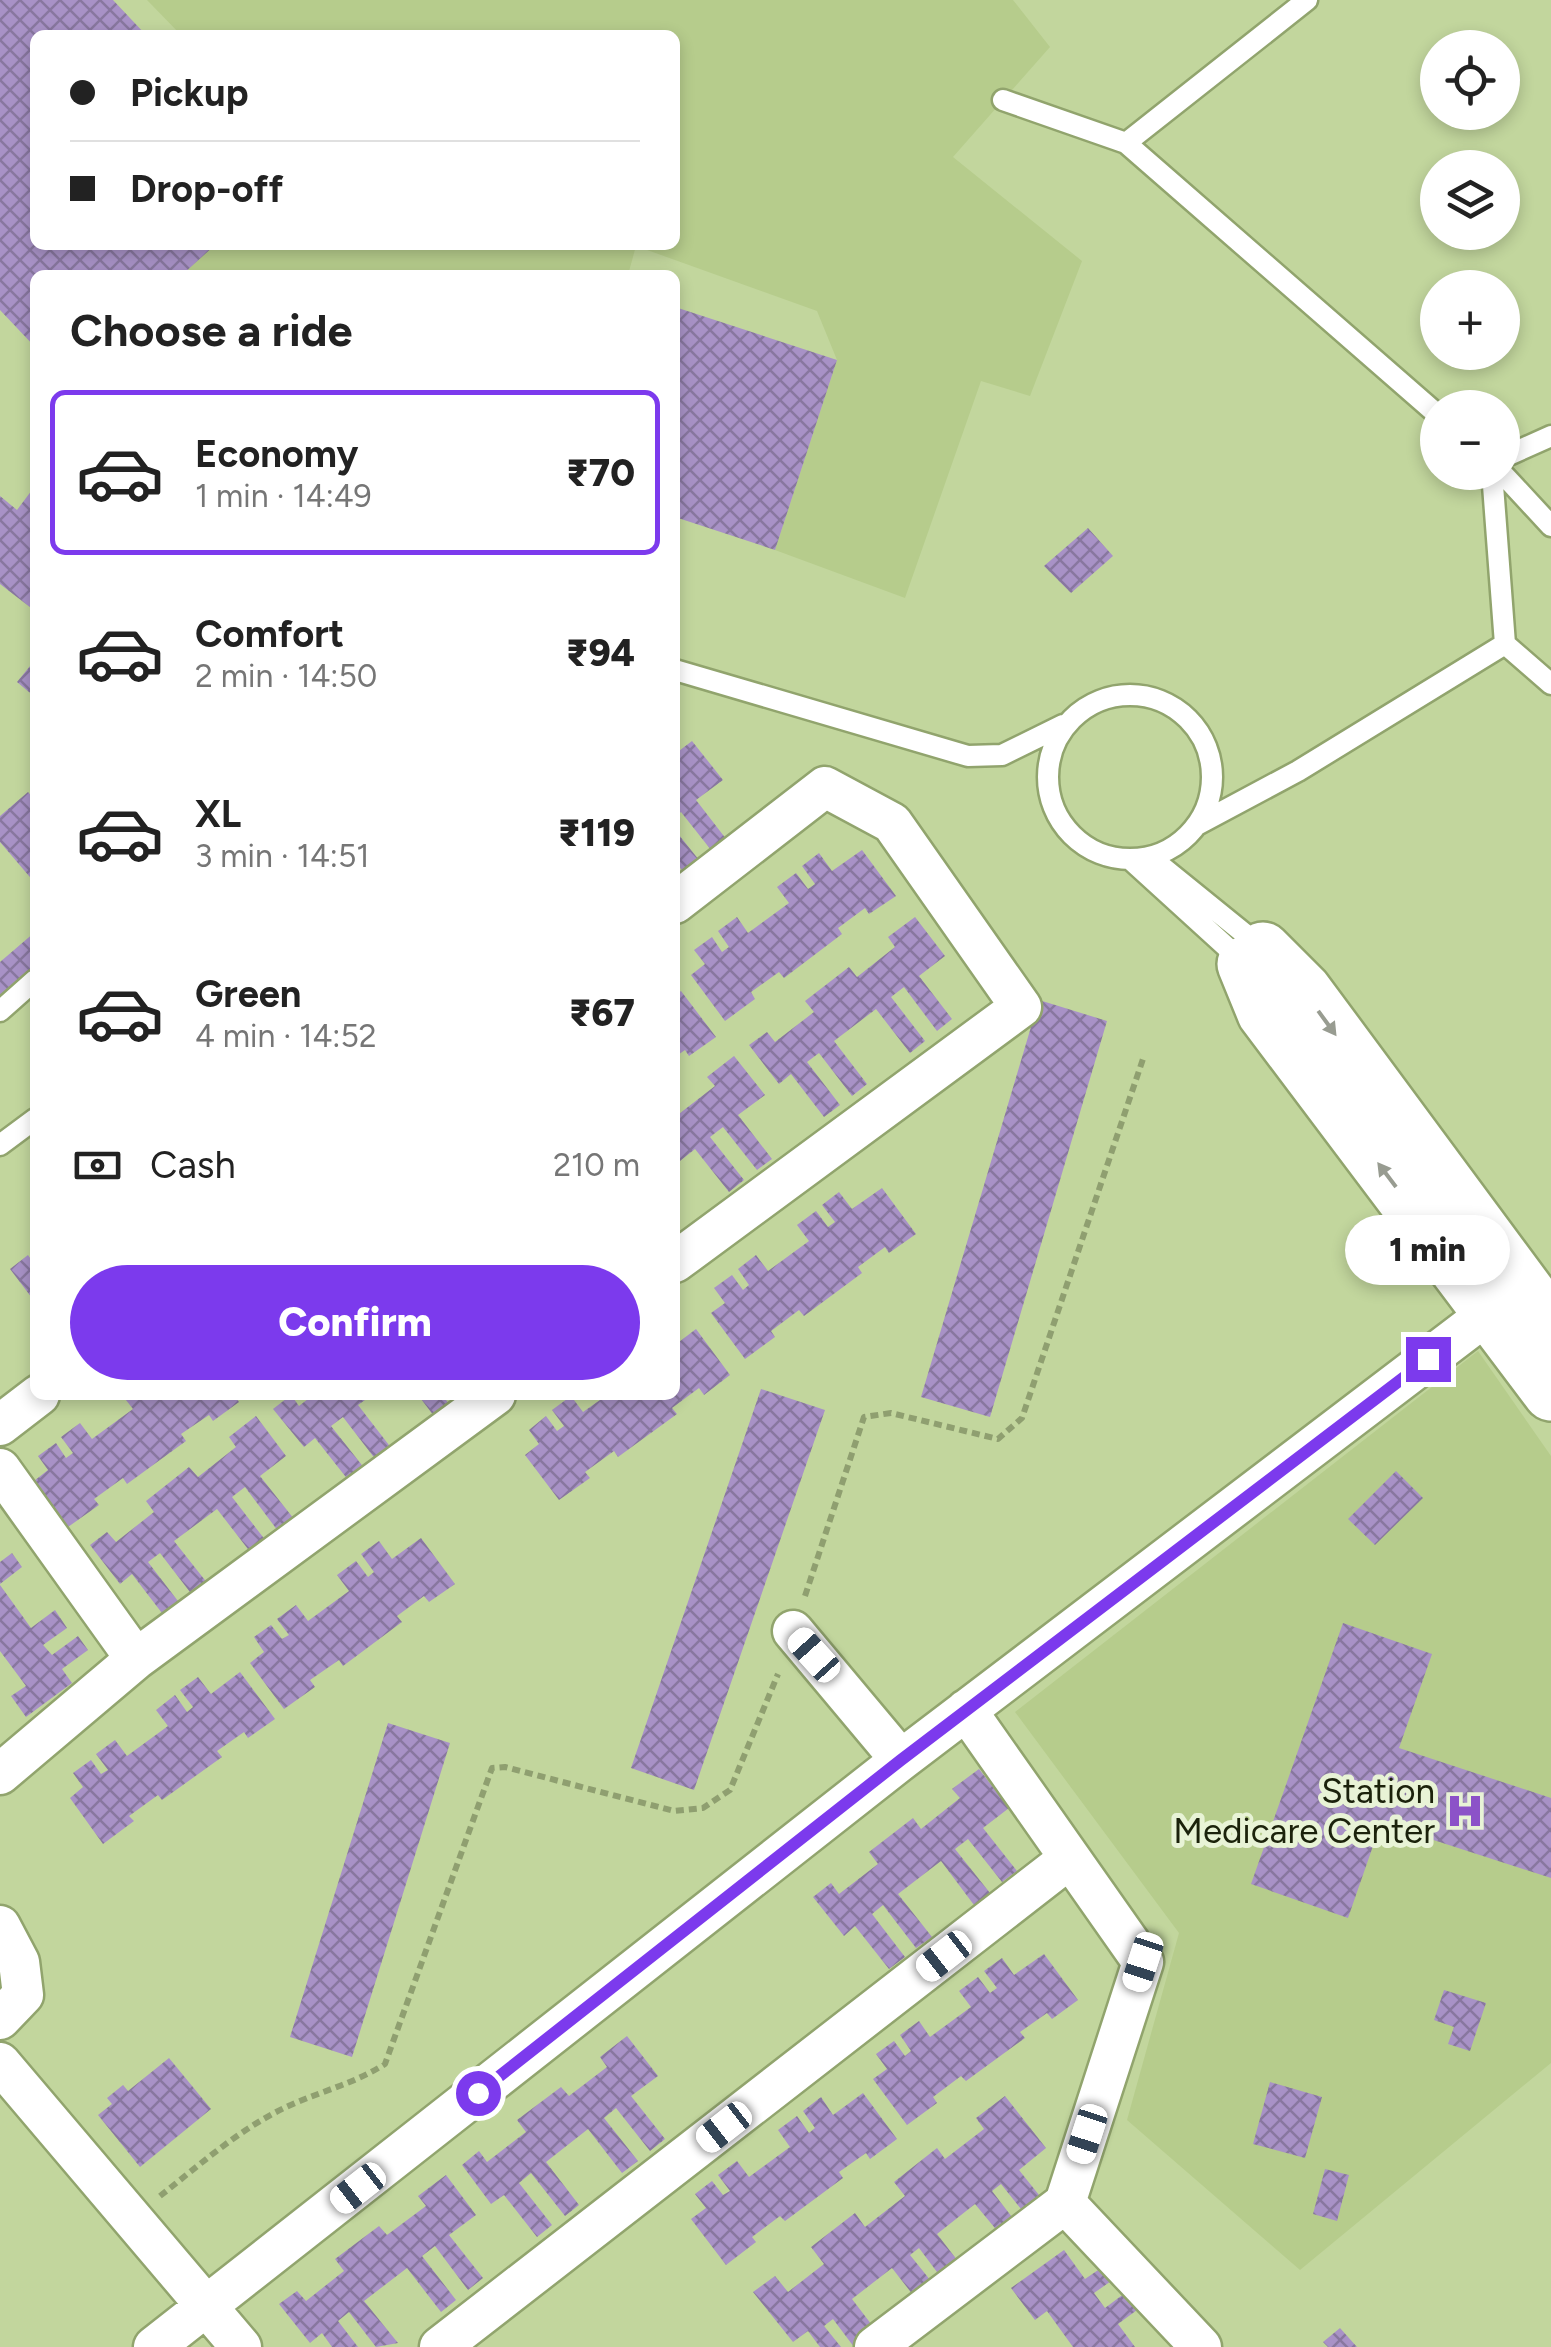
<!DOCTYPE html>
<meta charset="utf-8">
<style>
body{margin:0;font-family:Figtree,sans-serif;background:#f2f2f2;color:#222;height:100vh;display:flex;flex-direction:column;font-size:38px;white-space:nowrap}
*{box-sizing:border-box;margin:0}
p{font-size:32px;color:#767676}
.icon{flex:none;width:55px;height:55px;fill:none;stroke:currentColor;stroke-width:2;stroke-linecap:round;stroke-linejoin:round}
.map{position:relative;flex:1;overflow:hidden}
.details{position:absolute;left:30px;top:270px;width:650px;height:1130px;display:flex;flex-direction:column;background:#fff;border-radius:15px;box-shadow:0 5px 15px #0003}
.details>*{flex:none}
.hud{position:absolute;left:30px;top:30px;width:650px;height:220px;border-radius:15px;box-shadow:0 5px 15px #0003;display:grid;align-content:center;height:220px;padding:0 40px;background:#fff}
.controls{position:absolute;left:1420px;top:30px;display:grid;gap:20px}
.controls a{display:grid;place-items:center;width:100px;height:100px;border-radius:50%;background:#fff;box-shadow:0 5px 15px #0003;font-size:50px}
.end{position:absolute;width:45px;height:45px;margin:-22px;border:12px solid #7c3aed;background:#fff;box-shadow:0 0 0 5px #fff}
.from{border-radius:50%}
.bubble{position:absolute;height:70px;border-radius:35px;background:#fff;box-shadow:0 5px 15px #0003;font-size:32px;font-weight:800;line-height:70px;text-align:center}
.car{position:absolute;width:30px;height:60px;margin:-30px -15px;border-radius:12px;box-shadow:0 0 8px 2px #0007;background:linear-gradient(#fff 24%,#345 0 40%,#fff 0 76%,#345 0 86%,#fff 0)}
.hud b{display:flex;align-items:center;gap:35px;height:95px;font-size:38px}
.hud b+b{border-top:2px solid #e0e0e0}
.hud i{width:25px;height:25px;background:#222}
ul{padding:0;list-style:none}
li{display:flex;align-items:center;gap:30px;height:165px;margin:0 20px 15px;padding:0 20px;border:5px solid transparent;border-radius:15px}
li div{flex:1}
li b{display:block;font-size:38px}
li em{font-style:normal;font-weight:800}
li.active{border-color:#7c3aed}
li>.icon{width:90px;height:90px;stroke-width:1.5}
h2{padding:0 40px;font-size:45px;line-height:120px}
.pay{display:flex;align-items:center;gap:25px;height:110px;padding:0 40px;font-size:38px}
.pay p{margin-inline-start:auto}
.primary-button{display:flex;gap:20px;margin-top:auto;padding:20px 40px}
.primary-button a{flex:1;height:115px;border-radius:60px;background:#7c3aed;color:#fff;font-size:40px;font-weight:800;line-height:115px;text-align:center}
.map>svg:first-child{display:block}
.built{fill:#b6cc8c}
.building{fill:url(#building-cross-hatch)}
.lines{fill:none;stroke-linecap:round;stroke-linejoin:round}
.service-casing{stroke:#91a46d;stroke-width:25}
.minor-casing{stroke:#91a46d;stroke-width:45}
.secondary-casing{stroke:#91a46d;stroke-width:60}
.path{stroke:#8f9f70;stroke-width:6;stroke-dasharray:8 5;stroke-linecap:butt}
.service{stroke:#fff;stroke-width:20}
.minor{stroke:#fff;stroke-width:40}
.secondary{stroke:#fff;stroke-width:55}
.oneway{fill:#989c91}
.route{stroke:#7c3aed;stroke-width:12}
.labels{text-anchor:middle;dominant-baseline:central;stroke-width:10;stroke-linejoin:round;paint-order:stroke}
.poi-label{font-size:35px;fill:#1b220b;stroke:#e8f3d6;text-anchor:end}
</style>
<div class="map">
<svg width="1551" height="2347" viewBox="0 0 1551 2347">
<defs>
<pattern id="building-cross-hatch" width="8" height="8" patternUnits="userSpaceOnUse" patternTransform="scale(2.5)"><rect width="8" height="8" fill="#a892c6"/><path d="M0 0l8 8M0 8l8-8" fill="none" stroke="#88779f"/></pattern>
</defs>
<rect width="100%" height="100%" fill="#c2d69d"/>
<path class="built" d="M 147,0 L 1013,0 L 1050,47 L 953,157 L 1082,261 L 1030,396 L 981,381 L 905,598 L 775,550 L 837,360 L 817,311 L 636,246 L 628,275 L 182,275 L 215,245 L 675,245 L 675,35 L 181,35 Z
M 1478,1351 L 1551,1456 L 1551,2063 L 1300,2270 L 1127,2120 L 1179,1933 L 1015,1712 Z"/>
<path class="building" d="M 0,0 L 113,0 L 146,35 L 35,35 L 35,245 L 215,245 L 182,275 L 35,275 L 35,347 L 0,310 Z
M 675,307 L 837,360 L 775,550 L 675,517 Z
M 35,486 L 35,611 L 0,584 L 0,496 L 17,510 Z
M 1088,528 L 1113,556 L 1071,593 L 1044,566 Z
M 35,660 L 35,697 L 17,682 Z
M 692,741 L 723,780 L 696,800 L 730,844 L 715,855 L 681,812 L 675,817 L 675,754 Z
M 28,792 L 35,800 L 35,883 L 0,842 L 0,816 Z
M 675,830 L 703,865 L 687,877 L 675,861 Z
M 862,850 L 896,896 L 869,914 L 865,908 L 838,928 L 842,934 L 784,978 L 779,972 L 751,992 L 755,999 L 725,1021 L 691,975 L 705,964 L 694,950 L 712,937 L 722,952 L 729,947 L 718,931 L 737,917 L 748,933 L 789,903 L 777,887 L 796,873 L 808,889 L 815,884 L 802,866 L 819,853 L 832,871 Z
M 915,917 L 945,956 L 919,976 L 952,1019 L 937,1031 L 904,987 L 891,997 L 925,1041 L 910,1053 L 876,1009 L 834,1041 L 867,1084 L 852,1096 L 819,1053 L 807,1062 L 840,1105 L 824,1117 L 791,1074 L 779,1084 L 749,1045 L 767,1032 L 775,1042 L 814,1012 L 805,1001 L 849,967 L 857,977 L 895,947 L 888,937 Z
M 35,932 L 35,967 L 0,997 L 0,962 Z
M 681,991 L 716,1037 L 689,1056 L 685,1050 L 675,1057 L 675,995 Z
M 1039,1000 L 1107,1021 L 990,1417 L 921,1397 Z
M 734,1056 L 765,1095 L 738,1115 L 772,1159 L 757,1170 L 723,1127 L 710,1137 L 744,1180 L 729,1192 L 695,1149 L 675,1165 L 675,1117 L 715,1086 L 707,1077 Z
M 882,1188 L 916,1234 L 889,1253 L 885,1247 L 858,1267 L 862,1273 L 804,1316 L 799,1310 L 771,1331 L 775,1337 L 745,1359 L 711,1313 L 725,1303 L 714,1288 L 732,1275 L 743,1290 L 749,1285 L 738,1269 L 756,1255 L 768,1271 L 809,1241 L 797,1225 L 816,1211 L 828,1227 L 835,1222 L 822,1205 L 839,1192 L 852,1209 Z
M 28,1255 L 35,1265 L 35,1302 L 10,1269 Z
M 696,1329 L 730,1375 L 704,1395 L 699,1388 L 672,1408 L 677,1414 L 618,1457 L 614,1451 L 585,1472 L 590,1478 L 559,1500 L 525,1455 L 539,1444 L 529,1430 L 546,1416 L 557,1431 L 564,1426 L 552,1410 L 571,1396 L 583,1412 L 607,1395 L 675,1395 L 675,1345 Z
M 761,1389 L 825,1410 L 694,1790 L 631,1768 Z
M 122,1395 L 234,1395 L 239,1402 L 213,1421 L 209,1415 L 181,1434 L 186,1441 L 127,1484 L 123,1478 L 94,1499 L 99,1505 L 68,1527 L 34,1481 L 48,1470 L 38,1456 L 56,1443 L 66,1458 L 73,1453 L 61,1437 L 80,1423 L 92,1439 L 133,1409 Z
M 291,1395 L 299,1406 L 313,1395 L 372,1395 L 358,1405 L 392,1449 L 376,1460 L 343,1417 L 331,1426 L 365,1469 L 349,1481 L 315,1438 L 304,1447 L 273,1409 Z
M 418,1395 L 442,1395 L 450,1405 L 434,1416 Z
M 256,1416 L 286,1456 L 260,1476 L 294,1519 L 278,1531 L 245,1487 L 232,1497 L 266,1541 L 251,1553 L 217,1509 L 174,1541 L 208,1584 L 193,1596 L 160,1553 L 148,1562 L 181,1605 L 165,1617 L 132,1574 L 120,1584 L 90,1545 L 107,1532 L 116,1542 L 154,1512 L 146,1501 L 189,1467 L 198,1477 L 236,1447 L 229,1437 Z
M 1396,1471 L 1423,1498 L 1375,1545 L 1348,1519 Z
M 421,1538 L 455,1584 L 429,1602 L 424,1596 L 397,1616 L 402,1622 L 343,1666 L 339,1660 L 310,1680 L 315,1687 L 284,1709 L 250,1663 L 264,1652 L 254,1637 L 271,1625 L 282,1639 L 289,1635 L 277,1619 L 296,1605 L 308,1621 L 349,1591 L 337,1575 L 356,1561 L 368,1577 L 374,1572 L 361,1554 L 379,1541 L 392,1559 Z
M 12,1553 L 22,1567 L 0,1584 L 0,1562 Z
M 0,1585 L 31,1628 L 55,1610 L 67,1628 L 43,1645 L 52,1655 L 78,1636 L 88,1650 L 62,1669 L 72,1683 L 26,1717 L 11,1696 L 26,1686 L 0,1651 Z
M 1343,1623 L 1432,1654 L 1399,1748 L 1551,1798 L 1551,1878 L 1381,1823 L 1348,1918 L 1251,1884 Z
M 240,1672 L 275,1719 L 248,1738 L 244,1732 L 217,1751 L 222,1757 L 162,1800 L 158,1795 L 129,1816 L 134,1821 L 103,1844 L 70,1798 L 83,1787 L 73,1773 L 91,1760 L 101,1774 L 108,1770 L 96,1754 L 115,1740 L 127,1756 L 168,1726 L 156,1710 L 175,1695 L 187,1712 L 193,1707 L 180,1690 L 198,1677 L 211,1694 Z
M 388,1723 L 450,1743 L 352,2057 L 290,2037 Z
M 979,1769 L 1009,1808 L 983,1828 L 1017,1871 L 1002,1882 L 968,1839 L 955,1849 L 990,1893 L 974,1905 L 941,1861 L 898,1894 L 932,1937 L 916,1948 L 883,1905 L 872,1914 L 905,1957 L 889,1969 L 855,1926 L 844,1936 L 813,1897 L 831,1883 L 839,1894 L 878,1864 L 869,1852 L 913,1818 L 921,1829 L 960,1798 L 952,1789 Z
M 1044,1954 L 1078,2000 L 1052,2019 L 1047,2013 L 1020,2032 L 1025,2038 L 966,2081 L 961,2076 L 933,2097 L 937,2103 L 907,2125 L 873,2079 L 887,2069 L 876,2054 L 894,2041 L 905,2056 L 911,2051 L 900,2035 L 919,2021 L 930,2037 L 971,2007 L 959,1991 L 978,1977 L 990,1993 L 997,1988 L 984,1971 L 1002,1958 L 1014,1975 Z
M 1444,1990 L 1486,2003 L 1470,2051 L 1448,2044 L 1454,2027 L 1434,2020 Z
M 627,2036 L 658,2076 L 631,2096 L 665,2139 L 650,2151 L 616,2108 L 604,2118 L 638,2161 L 622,2173 L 588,2129 L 546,2162 L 579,2205 L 565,2216 L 531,2173 L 519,2183 L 552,2225 L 537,2237 L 504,2195 L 491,2204 L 462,2165 L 479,2151 L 487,2162 L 526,2132 L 517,2120 L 561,2087 L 569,2096 L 607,2067 L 600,2057 Z
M 169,2058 L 211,2109 L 140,2167 L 98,2115 L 112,2104 L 107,2098 L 123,2085 L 128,2091 Z
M 1270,2082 L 1322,2097 L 1305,2158 L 1253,2144 Z
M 863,2093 L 897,2139 L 870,2159 L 866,2153 L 839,2172 L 843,2178 L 785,2221 L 780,2216 L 752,2237 L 756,2242 L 726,2265 L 691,2219 L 706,2208 L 695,2194 L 712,2181 L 723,2195 L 730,2191 L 718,2175 L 737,2161 L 749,2177 L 790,2147 L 778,2130 L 797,2116 L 809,2133 L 815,2128 L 803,2111 L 821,2097 L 833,2115 Z
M 1005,2096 L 1046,2148 L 1019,2170 L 1043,2200 L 1025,2214 L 1001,2184 L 992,2191 L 1015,2221 L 999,2233 L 975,2204 L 937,2234 L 961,2265 L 943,2280 L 919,2248 L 910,2255 L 935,2286 L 917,2300 L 892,2268 L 852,2299 L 878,2333 L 860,2347 L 854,2347 L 833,2319 L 824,2326 L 841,2347 L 820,2347 L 808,2331 L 793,2342 L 753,2292 L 775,2276 L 788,2292 L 824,2264 L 811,2247 L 855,2213 L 865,2227 L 905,2196 L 894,2182 L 937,2148 L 945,2159 L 984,2129 L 976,2118 Z
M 1325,2169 L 1349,2175 L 1337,2221 L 1313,2214 Z
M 446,2175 L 476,2215 L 449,2235 L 483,2278 L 468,2290 L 435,2246 L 422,2256 L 456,2300 L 441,2312 L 407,2268 L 364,2301 L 398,2343 L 376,2347 L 349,2312 L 338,2321 L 358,2347 L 332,2347 L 322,2333 L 310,2343 L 279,2304 L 297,2291 L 306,2301 L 344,2271 L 335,2259 L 379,2226 L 387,2235 L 426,2206 L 418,2196 Z
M 1064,2250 L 1085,2279 L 1104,2266 L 1114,2279 L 1094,2293 L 1105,2308 L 1125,2293 L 1137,2310 L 1118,2324 L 1135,2347 L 1073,2347 L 1047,2311 L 1035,2320 L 1011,2288 Z
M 1340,2328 L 1357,2347 L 1328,2347 L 1323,2342 Z"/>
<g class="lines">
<g class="service-casing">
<path id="service" d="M 1003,100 L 1126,143 L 1438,415
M 1126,143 L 1307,0
M 1502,458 L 1551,436
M 1501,472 L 1551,526
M 1505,644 L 1551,684
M 675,670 L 968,756 L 1002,755 L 1063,725
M1048 777a82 82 0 1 1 164 0a82 82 0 1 1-164 0Z
M 1197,825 L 1298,771 L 1505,644 L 1492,472
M 1150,857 L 1261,947
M 1131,860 L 1243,962
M 0,1011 L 35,980
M 0,1145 L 35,1119"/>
</g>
<g class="minor-casing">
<path id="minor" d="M 675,903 L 825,787 L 892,823 L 1021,1007 L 675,1262
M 0,1425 L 39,1395
M 0,1469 L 136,1659
M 793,1631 L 901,1760
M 966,1710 L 1143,1962 L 1065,2203 L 1201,2347
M 0,1774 L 136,1659 L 495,1395
M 0,1926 L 19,1962 L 23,1995 L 0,2019
M 0,2063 L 241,2347
M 154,2347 L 901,1760 L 1490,1312
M 440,2347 L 1070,1858
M 875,2347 L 1065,2203"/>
</g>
<g class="secondary-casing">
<path id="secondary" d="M 1263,950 L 1304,991 L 1551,1325
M 1245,964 L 1265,1013 L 1551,1393"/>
</g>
<path class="path" d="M 805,1596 L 864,1417 L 891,1413 L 998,1439 L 1022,1418 L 1144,1056
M 160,2196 C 202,2163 244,2125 293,2104 C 325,2090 355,2083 385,2064 L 492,1768 L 505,1767 L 674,1811 L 703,1808 L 730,1790 L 778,1674"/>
<use href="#service" class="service"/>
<use href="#minor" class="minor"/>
<use href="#secondary" class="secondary"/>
</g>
<defs><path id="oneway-solid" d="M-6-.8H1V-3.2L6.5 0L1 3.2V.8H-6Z" transform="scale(2.5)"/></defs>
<g class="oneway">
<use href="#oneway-solid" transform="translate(1327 1023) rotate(54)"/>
<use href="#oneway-solid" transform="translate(1387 1175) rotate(-127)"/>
</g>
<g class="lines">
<path class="route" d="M 478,2093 L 901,1760 L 1428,1359"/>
</g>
<defs>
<g id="hospital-bare" transform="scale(3)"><path d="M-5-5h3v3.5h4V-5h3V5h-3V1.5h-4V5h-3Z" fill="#8c52c8" stroke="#e8f3d6" stroke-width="2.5" paint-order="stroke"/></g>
</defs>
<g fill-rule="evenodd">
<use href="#hospital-bare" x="1465" y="1811"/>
</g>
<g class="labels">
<g class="poi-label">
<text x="1435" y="1791">Station<tspan x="1435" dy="40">Medicare Center</tspan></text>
</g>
</g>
</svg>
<div class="controls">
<a><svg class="icon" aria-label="locate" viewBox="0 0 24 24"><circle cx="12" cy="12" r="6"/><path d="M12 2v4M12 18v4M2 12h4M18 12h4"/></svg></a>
<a><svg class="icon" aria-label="layers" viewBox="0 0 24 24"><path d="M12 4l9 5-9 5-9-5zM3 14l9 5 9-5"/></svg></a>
<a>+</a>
<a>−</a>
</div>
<i class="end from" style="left:478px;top:2093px"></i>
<i class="end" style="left:1428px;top:1359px"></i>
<div class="bubble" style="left:1345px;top:1215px;width:165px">1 min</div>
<i class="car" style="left:814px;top:1655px;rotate:318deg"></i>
<i class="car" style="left:944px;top:1956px;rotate:232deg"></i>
<i class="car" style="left:1143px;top:1962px;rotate:198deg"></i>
<i class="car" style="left:724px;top:2127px;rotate:232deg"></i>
<i class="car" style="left:1087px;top:2134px;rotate:198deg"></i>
<i class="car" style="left:358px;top:2188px;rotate:232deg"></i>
<div class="hud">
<b><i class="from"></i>Pickup</b>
<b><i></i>Drop-off</b>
</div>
<section class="details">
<h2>Choose a ride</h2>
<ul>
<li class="active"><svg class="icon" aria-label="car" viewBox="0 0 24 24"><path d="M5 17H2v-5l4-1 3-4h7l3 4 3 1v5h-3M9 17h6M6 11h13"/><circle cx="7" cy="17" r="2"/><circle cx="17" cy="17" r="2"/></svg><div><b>Economy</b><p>1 min · 14:49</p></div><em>₹70</em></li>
<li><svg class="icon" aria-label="car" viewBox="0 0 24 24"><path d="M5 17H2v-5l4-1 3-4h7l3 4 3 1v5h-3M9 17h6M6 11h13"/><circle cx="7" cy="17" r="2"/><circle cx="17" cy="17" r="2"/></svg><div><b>Comfort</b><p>2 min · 14:50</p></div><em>₹94</em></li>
<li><svg class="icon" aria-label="car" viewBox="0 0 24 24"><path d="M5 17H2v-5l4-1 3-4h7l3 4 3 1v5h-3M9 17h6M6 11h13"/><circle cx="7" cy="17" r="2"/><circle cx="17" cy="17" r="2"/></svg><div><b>XL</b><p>3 min · 14:51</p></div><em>₹119</em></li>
<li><svg class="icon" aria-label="car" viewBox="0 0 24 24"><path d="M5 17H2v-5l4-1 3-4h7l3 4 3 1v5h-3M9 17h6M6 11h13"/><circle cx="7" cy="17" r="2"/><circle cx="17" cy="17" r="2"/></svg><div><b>Green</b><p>4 min · 14:52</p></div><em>₹67</em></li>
</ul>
<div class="pay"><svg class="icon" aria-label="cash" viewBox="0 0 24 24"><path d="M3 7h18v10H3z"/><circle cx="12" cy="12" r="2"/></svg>Cash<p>210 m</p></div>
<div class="primary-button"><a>Confirm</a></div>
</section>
</div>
